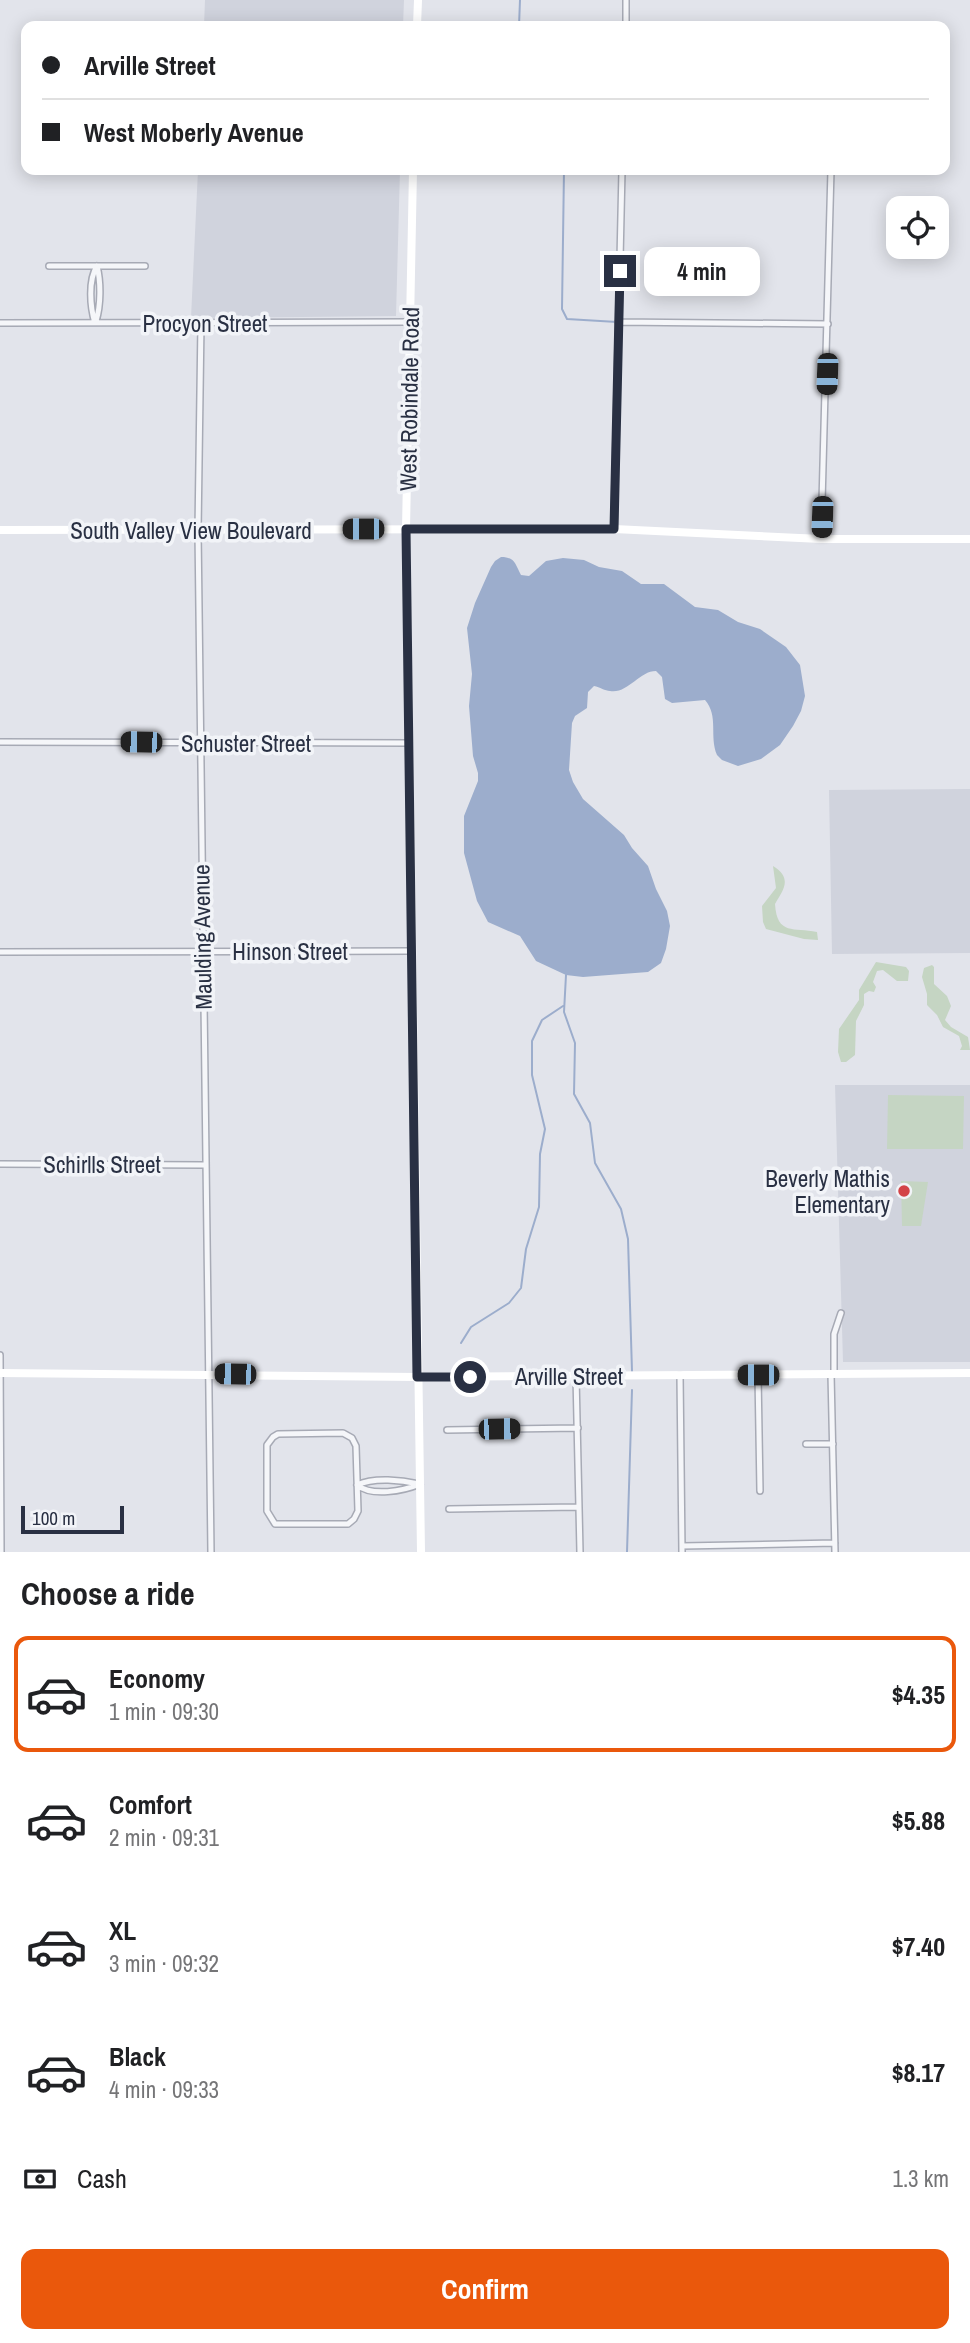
<!DOCTYPE html>
<meta charset="utf-8">
<style>
body{margin:0;font-family:"Archivo Narrow",sans-serif;background:#f2f2f2;color:#202124;height:100vh;display:flex;flex-direction:column;font-size:26px;white-space:nowrap}
*{box-sizing:border-box;margin:0}
p{font-size:23px;color:#757577}
.icon{flex:none;width:38px;height:38px;fill:none;stroke:currentColor;stroke-width:2;stroke-linecap:round;stroke-linejoin:round}
.map{position:relative;height:1552px;overflow:hidden}
.drawer{display:flex;flex-direction:column;background:#fff;flex:1}
.drawer>*{flex:none}
.hud{position:absolute;left:21px;top:21px;width:929px;height:154px;border-radius:14px;box-shadow:0 4px 18px #0003;display:grid;align-content:center;height:154px;padding:0 21px;background:#fff}
.buttons{position:absolute;left:886px;top:196px;display:grid;gap:14px}
.buttons a{display:grid;place-items:center;width:63px;height:63px;border-radius:14px;background:#fff;box-shadow:0 4px 18px #0003;font-size:35px}
.scale{position:absolute;left:21px;bottom:18px;width:103px;box-sizing:border-box;padding-left:7px;border:4px solid #293043;border-top:0;font-size:19px;line-height:24px;white-space:nowrap;color:#293043;-webkit-text-stroke:5px #f2f4f8;paint-order:stroke}
.end{position:absolute;width:32px;height:32px;margin:-16px;border:9px solid #293043;background:#fff;box-shadow:0 0 0 4px #fff}
.from{border-radius:50%}
.bubble{position:absolute;height:49px;border-radius:14px;background:#fff;box-shadow:0 4px 18px #0003;font-size:23px;font-weight:700;line-height:49px;text-align:center}
.car{position:absolute;width:21px;height:42px;margin:-21px -10px;border-radius:9px;box-shadow:0 0 5px 2px #0007;background:linear-gradient(#222 24%,#8ab4d8 0 40%,#222 0 76%,#8ab4d8 0 86%,#222 0)}
.hud b{display:flex;align-items:center;gap:24px;height:66px;font-size:26px}
.hud b+b{border-top:2px solid #e0e0e0}
.hud i{width:18px;height:18px;background:#202124}
ul{padding:0;list-style:none}
li{display:flex;align-items:center;gap:21px;height:116px;margin:0 14px 10px;padding:0 7px;border:4px solid transparent;border-radius:14px}
li div{flex:1}
li b{display:block;font-size:26px}
li em{font-style:normal;font-weight:700}
li.on{border-color:#ea580c}
li>.icon{width:63px;height:63px;stroke-width:1.5}
h2{padding:0 21px;font-size:32px;line-height:84px}
.pay{display:flex;align-items:center;gap:18px;height:77px;padding:0 21px;font-size:26px}
.pay p{margin-inline-start:auto}
.action{display:flex;gap:14px;margin-top:auto;padding:14px 21px}
.action a{flex:1;height:80px;border-radius:14px;background:#ea580c;color:#fff;font-size:28px;font-weight:700;line-height:80px;text-align:center}
.map>svg:first-child{display:block}
.built{fill:#d0d3dd}
.green{fill:#c5d5c3}
.water{fill:#9cadcc}
.lines{fill:none;stroke-linecap:round;stroke-linejoin:round}
.stream{stroke:#9cadcc;stroke-width:2}
.street-casing{stroke:#a7aab5;stroke-width:8}
.street{stroke:#f5f6f9;stroke-width:5}
.secondary{stroke:#fff;stroke-width:8}
.route{stroke:#293043;stroke-width:9}
.poi-dot{fill:#d34448;stroke:#f2f4f8;stroke-width:2.5}
.labels{text-anchor:middle;dominant-baseline:central;stroke-width:7;stroke-linejoin:round;paint-order:stroke}
.street-label{font-size:23px;fill:#293043;stroke:#f2f4f8}
.poi-label{font-size:23px;fill:#293043;stroke:#f2f4f8;text-anchor:end}
</style>
<div class="map">
<svg width="970" height="1552" viewBox="0 0 970 1552">
<rect width="100%" height="100%" fill="#e2e4eb"/>
<path class="built" d="M 205,0 L 404,0 L 403,26 L 204,26 Z
M 198,170 L 400,170 L 396,316 L 191,318 Z
M 970,789 L 970,953 L 832,954 L 829,790 Z
M 835,1085 L 970,1085 L 970,1362 L 843,1362 Z"/>
<path class="green" d="M 773,866 C 794,879 782,891 775,904 C 777,936 794,927 817,932 L 818,940 L 804,939 L 766,929 L 763,922 L 762,906 L 776,888 Z
M 876,962 L 906,967 L 909,971 L 908,981 L 897,981 L 883,970 L 877,971 L 873,982 L 876,987 L 874,992 L 869,991 L 864,994 L 864,1005 L 856,1021 L 855,1055 L 846,1062 L 841,1062 L 838,1052 L 839,1029 L 859,1000 L 859,990 Z
M 932,965 L 934,967 L 934,984 L 947,996 L 951,1006 L 945,1020 L 951,1027 L 968,1037 L 970,1050 L 960,1050 L 962,1046 L 959,1036 L 943,1027 L 937,1015 L 927,1005 L 927,994 L 922,977 L 924,968 Z
M 888,1095 L 964,1096 L 963,1149 L 887,1149 Z
M 901,1181 L 928,1182 L 921,1226 L 902,1226 Z"/>
<path class="water" d="M 501,557 C 515,557 515,564 521,575 L 529,576 L 546,561 L 563,558 L 584,560 L 599,567 L 622,571 L 641,584 L 664,584 L 695,607 L 718,610 L 738,622 L 760,629 L 786,647 L 800,665 L 805,696 L 801,711 L 793,726 L 780,745 L 761,759 L 738,766 L 722,760 L 717,755 C 709,736 719,716 705,700 L 672,703 L 665,699 L 662,677 L 656,671 C 639,671 628,694 610,691 C 605,691 600,687 594,686 L 588,692 L 587,708 L 575,716 L 572,723 L 569,770 L 573,782 L 583,799 L 624,835 L 632,848 L 648,866 L 656,889 L 667,911 L 670,926 L 666,949 L 661,963 L 648,972 L 583,977 L 566,975 L 536,961 L 520,936 L 488,922 L 477,901 L 464,853 L 464,816 L 478,781 L 478,773 L 473,756 L 469,706 L 472,674 L 467,628 L 475,603 L 491,567 L 495,561 Z"/>
<g class="lines">
<path class="stream" d="M 519,26 L 520,0
M 564,170 L 562,309 L 567,319 L 617,322
M 566,975 L 564,1012 L 575,1043 L 574,1094 L 590,1123 L 595,1163 L 621,1209 L 628,1239 L 632,1371
M 461,1343 L 471,1327 L 509,1303 L 521,1288 L 526,1249 L 539,1207 L 540,1154 L 545,1129 L 532,1075 L 532,1041 L 542,1020 L 563,1006
M 627,1552 L 632,1390"/>
<g class="street-casing">
<path id="street" d="M 626,26 L 626,0
M 49,266 L 145,266
M 96,321 C 101,305 101,282 97,266
M 618,322 L 828,324
M 0,323 L 410,322
M 95,323 C 90,307 88,280 97,266
M 201,323 L 198,531 L 211,1552
M 614,529 L 622,170
M 821,539 L 831,170
M 0,742 L 409,743
M 0,952 L 412,951
M 0,1164 L 204,1165
M 0,1355 L 1,1552
M 831,1374 L 835,1552
M 834,1374 L 834,1334 L 841,1313
M 680,1375 L 682,1552
M 758,1375 L 760,1491
M 576,1376 L 580,1552
M 447,1430 L 578,1428
M 343,1433 L 352,1438 L 356,1446 L 358,1511 L 354,1519 L 348,1524 L 275,1524 L 267,1511 L 267,1445 L 273,1437 L 278,1434 Z
M 806,1444 L 833,1444
M 357,1485 C 372,1497 403,1491 420,1484
M 357,1485 C 374,1477 402,1480 419,1484
M 449,1509 L 579,1507
M 682,1546 L 835,1543"/>
</g>
<use href="#street" class="street"/>
<path class="secondary" d="M 417,26 L 418,0
M 413,170 L 406,529 L 421,1552
M 0,530 L 614,529 L 821,539 L 970,539
M 0,1373 L 417,1377 L 970,1373"/>
</g>
<g class="lines">
<path class="route" d="M 470,1377 L 417,1377 L 406,529 L 614,529 L 620,271"/>
</g>
<circle class="poi-dot" cx="904" cy="1191" r="7"/>
<g class="labels">
<g class="street-label">
<text x="205" y="323">Procyon Street</text>
<text transform="translate(409 399) rotate(-89)">West Robindale Road</text>
<text x="191" y="530">South Valley View Boulevard</text>
<text x="246" y="743">Schuster Street</text>
<text transform="translate(202 937) rotate(-91)">Maulding Avenue</text>
<text x="290" y="951">Hinson Street</text>
<text x="102" y="1164">Schirlls Street</text>
<text x="569" y="1376">Arville Street</text>
</g>
<g class="poi-label">
<text x="890" y="1178">Beverly Mathis<tspan x="890" dy="26">Elementary</tspan></text>
</g>
</g>
</svg>
<div class="buttons">
<a><svg class="icon" aria-label="locate" viewBox="0 0 24 24"><circle cx="12" cy="12" r="6"/><path d="M12 2v4M12 18v4M2 12h4M18 12h4"/></svg></a>
</div>
<div class="scale">100 m</div>
<i class="end from" style="left:470px;top:1377px"></i>
<i class="end" style="left:620px;top:271px"></i>
<div class="bubble" style="left:644px;top:247px;width:116px">4 min</div>
<i class="car" style="left:827px;top:374px;rotate:182deg"></i>
<i class="car" style="left:822px;top:517px;rotate:182deg"></i>
<i class="car" style="left:363px;top:529px;rotate:270deg"></i>
<i class="car" style="left:141px;top:742px;rotate:271deg"></i>
<i class="car" style="left:235px;top:1374px;rotate:271deg"></i>
<i class="car" style="left:758px;top:1375px;rotate:270deg"></i>
<i class="car" style="left:499px;top:1429px;rotate:89deg"></i>
<div class="hud">
<b><i class="from"></i>Arville Street</b>
<b><i></i>West Moberly Avenue</b>
</div>
</div>
<section class="drawer">
<h2>Choose a ride</h2>
<ul>
<li class="on"><svg class="icon" aria-label="car" viewBox="0 0 24 24"><path d="M5 17H2v-5l4-1 3-4h7l3 4 3 1v5h-3M9 17h6M6 11h13"/><circle cx="7" cy="17" r="2"/><circle cx="17" cy="17" r="2"/></svg><div><b>Economy</b><p>1 min · 09:30</p></div><em>$4.35</em></li>
<li><svg class="icon" aria-label="car" viewBox="0 0 24 24"><path d="M5 17H2v-5l4-1 3-4h7l3 4 3 1v5h-3M9 17h6M6 11h13"/><circle cx="7" cy="17" r="2"/><circle cx="17" cy="17" r="2"/></svg><div><b>Comfort</b><p>2 min · 09:31</p></div><em>$5.88</em></li>
<li><svg class="icon" aria-label="car" viewBox="0 0 24 24"><path d="M5 17H2v-5l4-1 3-4h7l3 4 3 1v5h-3M9 17h6M6 11h13"/><circle cx="7" cy="17" r="2"/><circle cx="17" cy="17" r="2"/></svg><div><b>XL</b><p>3 min · 09:32</p></div><em>$7.40</em></li>
<li><svg class="icon" aria-label="car" viewBox="0 0 24 24"><path d="M5 17H2v-5l4-1 3-4h7l3 4 3 1v5h-3M9 17h6M6 11h13"/><circle cx="7" cy="17" r="2"/><circle cx="17" cy="17" r="2"/></svg><div><b>Black</b><p>4 min · 09:33</p></div><em>$8.17</em></li>
</ul>
<div class="pay"><svg class="icon" aria-label="cash" viewBox="0 0 24 24"><path d="M3 7h18v10H3z"/><circle cx="12" cy="12" r="2"/></svg>Cash<p>1.3 km</p></div>
<div class="action"><a>Confirm</a></div>
</section>
